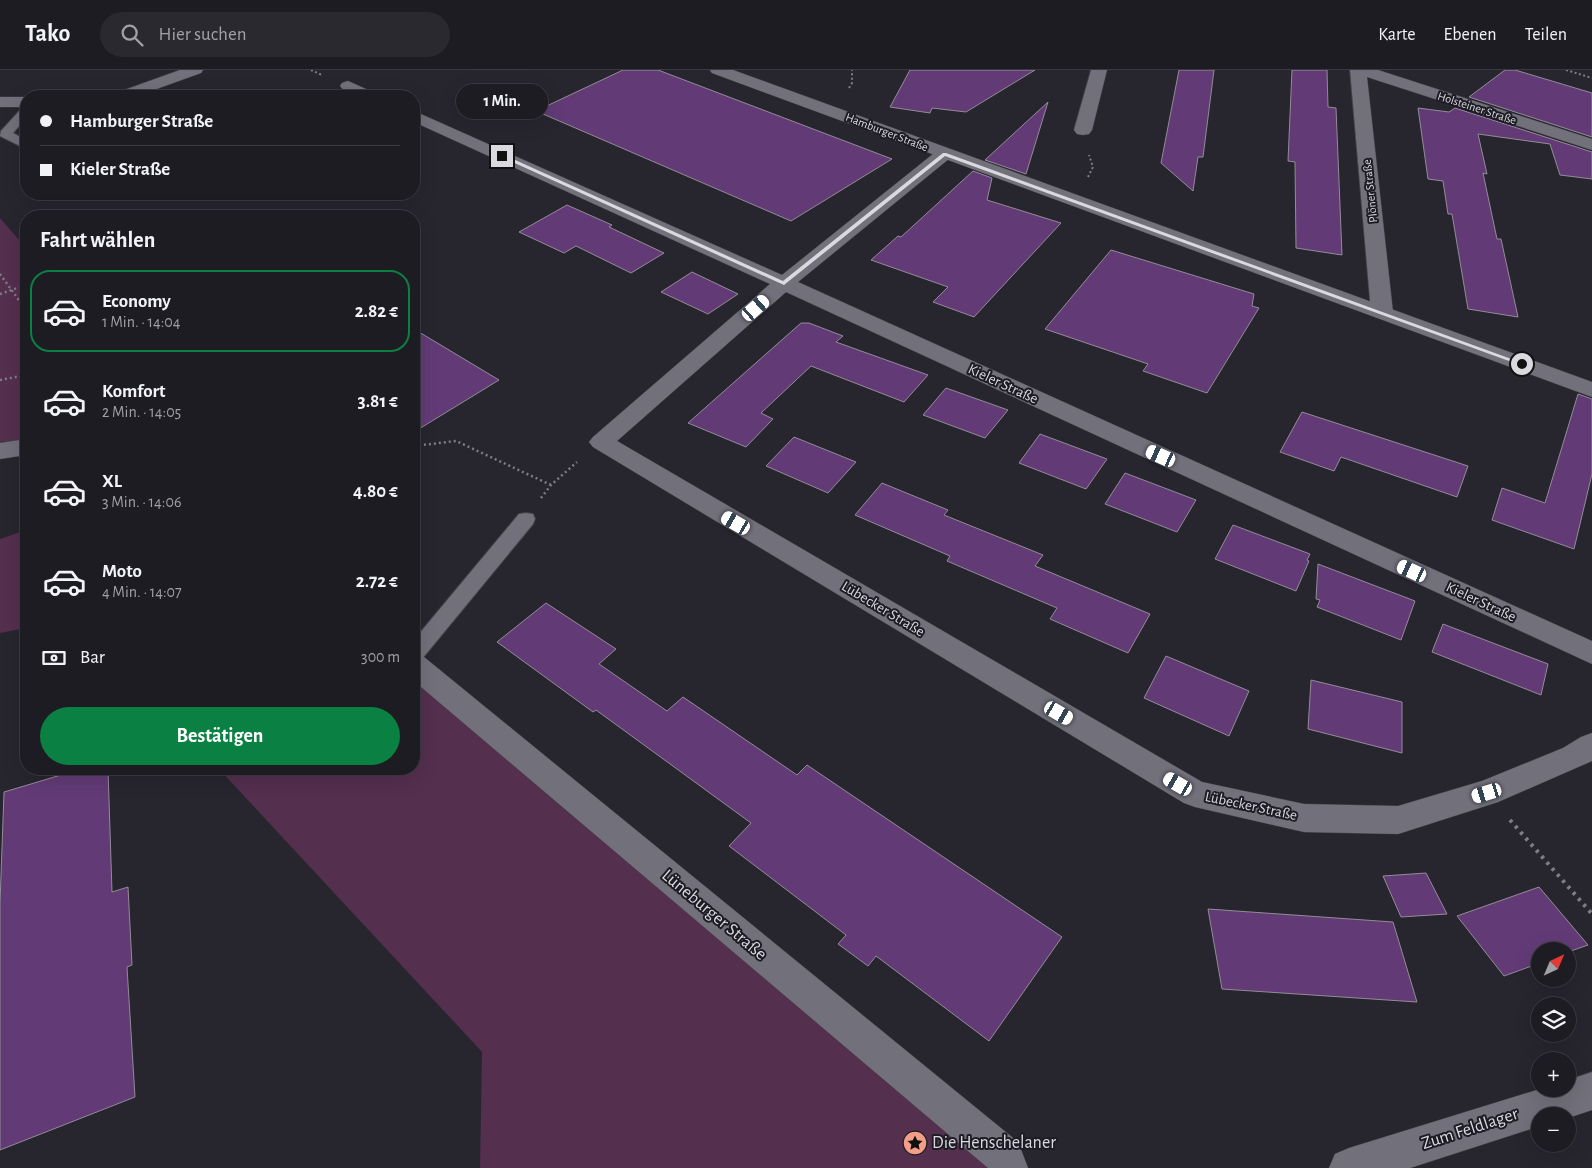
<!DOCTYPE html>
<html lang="de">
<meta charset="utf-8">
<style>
body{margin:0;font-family:"Alegreya Sans",sans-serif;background:#2a292f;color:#f1f3f6;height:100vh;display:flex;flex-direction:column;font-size:19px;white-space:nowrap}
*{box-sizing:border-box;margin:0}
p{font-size:16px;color:#a0a1a5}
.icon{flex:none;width:28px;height:28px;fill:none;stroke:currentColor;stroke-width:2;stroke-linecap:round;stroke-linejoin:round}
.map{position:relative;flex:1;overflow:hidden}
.sheet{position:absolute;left:20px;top:140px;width:400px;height:565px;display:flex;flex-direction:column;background:#1d1c22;border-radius:20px;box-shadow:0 5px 20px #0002,0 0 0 1px #3b3a40}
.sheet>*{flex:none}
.top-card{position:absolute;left:20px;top:20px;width:400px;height:110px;border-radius:20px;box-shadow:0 5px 20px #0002,0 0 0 1px #3b3a40;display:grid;align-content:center;height:110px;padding:0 20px;background:#1d1c22}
.needle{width:32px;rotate:44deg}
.controls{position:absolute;left:1531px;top:872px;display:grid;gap:10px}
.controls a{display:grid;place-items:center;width:45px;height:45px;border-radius:50%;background:#1d1c22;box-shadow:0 5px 20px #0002,0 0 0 1px #3b3a40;font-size:25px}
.end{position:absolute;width:22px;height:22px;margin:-11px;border:6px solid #d9d9df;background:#111;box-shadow:0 0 0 2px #111}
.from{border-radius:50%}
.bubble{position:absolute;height:35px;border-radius:18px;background:#1d1c22;box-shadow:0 5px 20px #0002,0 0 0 1px #3b3a40;font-size:16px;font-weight:700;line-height:35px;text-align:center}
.car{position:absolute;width:15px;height:30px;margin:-15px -8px;border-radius:6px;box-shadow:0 0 4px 1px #0007;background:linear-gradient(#fff 24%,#345 0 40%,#fff 0 76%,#345 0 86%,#fff 0)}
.top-card b{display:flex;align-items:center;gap:18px;height:48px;font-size:19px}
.top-card b+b{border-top:1px solid #3b3a40}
.top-card i{width:12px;height:12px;background:#f1f3f6}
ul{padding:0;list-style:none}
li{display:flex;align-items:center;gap:15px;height:82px;margin:0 10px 8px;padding:0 10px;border:2px solid transparent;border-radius:20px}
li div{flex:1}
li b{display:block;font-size:19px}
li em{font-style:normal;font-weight:700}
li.selected{border-color:#0b8043}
li>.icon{width:45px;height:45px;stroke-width:1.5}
h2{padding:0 20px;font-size:22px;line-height:60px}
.pay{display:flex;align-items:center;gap:12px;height:55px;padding:0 20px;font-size:19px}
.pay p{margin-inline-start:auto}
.button{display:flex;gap:10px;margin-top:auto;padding:10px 20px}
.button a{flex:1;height:58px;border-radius:30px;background:#0b8043;color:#fff;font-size:20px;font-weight:700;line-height:58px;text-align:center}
header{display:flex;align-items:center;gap:30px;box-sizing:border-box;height:70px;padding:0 25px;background:#1d1c22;border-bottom:1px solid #3b3a40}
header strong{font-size:24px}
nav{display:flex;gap:28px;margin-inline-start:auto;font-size:18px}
.search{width:350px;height:45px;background:#2a292f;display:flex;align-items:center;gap:12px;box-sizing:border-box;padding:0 18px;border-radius:28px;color:#a0a1a5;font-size:19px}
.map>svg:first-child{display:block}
.green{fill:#542f4e}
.building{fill:#623b76;stroke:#938c97}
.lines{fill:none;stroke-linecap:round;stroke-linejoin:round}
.lane-casing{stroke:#44434a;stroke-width:2}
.street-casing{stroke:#44434a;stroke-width:1}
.secondary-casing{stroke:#44434a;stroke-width:1}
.path-far2{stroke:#7f7e86;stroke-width:2;stroke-dasharray:2 2.5;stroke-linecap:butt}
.path-far1{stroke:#7f7e86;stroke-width:2.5;stroke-dasharray:2 3;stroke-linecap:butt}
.path{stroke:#7f7e86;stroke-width:4;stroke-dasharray:3 5;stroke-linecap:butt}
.lane{fill:#72707b;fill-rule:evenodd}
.street{fill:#72707b;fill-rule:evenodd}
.secondary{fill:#72707b;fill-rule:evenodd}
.route{fill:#d9d9df}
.labels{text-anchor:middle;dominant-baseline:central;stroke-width:4;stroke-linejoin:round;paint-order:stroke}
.far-street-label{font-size:12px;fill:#d9d9df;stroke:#1d1c25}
.street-label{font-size:15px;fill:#d9d9df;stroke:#1d1c25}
.near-street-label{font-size:18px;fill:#d9d9df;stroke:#1d1c25}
.near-poi-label{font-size:18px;fill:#d9d9df;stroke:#1d1c25;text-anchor:start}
</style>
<header>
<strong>Tako</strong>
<div class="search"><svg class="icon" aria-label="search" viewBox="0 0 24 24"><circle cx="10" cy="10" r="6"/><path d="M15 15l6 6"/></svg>Hier suchen</div>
<nav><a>Karte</a><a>Ebenen</a><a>Teilen</a></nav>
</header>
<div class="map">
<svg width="1592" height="1098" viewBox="0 0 1592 1098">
<rect width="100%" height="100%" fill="#27252e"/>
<path class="green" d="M 0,148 L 26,178 L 26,369 L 0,372 Z
M 26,460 L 26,558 L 0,563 L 0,469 Z
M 414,608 L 707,854 L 991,1098 L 480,1098 L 482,982 L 219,699 L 414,699 Z"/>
<path class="building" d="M 623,0 L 658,0 L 892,89 L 791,151 L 536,41 Z
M 910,0 L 1035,0 L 966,42 L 932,38 L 930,43 L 890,37 Z
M 1179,0 L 1214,0 L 1203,87 L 1198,87 L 1193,121 L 1161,93 Z
M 1292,0 L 1327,0 L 1328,37 L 1336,38 L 1342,185 L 1296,178 L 1295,92 L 1288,91 Z
M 1505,0 L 1515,0 L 1592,23 L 1592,67 L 1469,27 Z
M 1048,32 L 1026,104 L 985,90 Z
M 1418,38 L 1449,42 L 1455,38 L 1592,82 L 1592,109 L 1560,105 L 1550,74 L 1478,64 L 1487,104 L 1483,103 L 1497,169 L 1501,169 L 1518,247 L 1468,239 L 1452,144 L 1448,144 L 1443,111 L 1428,109 Z
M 973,101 L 992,108 L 987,130 L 1061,153 L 974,247 L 933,232 L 948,217 L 871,190 L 898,166 L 901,167 Z
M 567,135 L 612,155 L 609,157 L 664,183 L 631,203 L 576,176 L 564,183 L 519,162 Z
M 1111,180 L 1254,224 L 1252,236 L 1259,238 L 1207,323 L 1143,301 L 1148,294 L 1045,259 Z
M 692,202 L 738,224 L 708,244 L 661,222 Z
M 801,253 L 809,253 L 843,266 L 836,272 L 928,305 L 904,332 L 811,296 L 761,343 L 773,349 L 746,377 L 688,353 Z
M 414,259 L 499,310 L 414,362 Z
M 946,318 L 1008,340 L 985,368 L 923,345 Z
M 1578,324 L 1592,329 L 1592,404 L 1574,479 L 1492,450 L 1502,418 L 1545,433 Z
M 1302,342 L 1468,396 L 1457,427 L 1341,387 L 1334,401 L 1280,382 Z
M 1040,364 L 1107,389 L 1086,419 L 1019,393 Z
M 794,367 L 856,392 L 828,423 L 766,396 Z
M 1125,403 L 1196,430 L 1177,462 L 1105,434 Z
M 882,413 L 948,440 L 944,445 L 1043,485 L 1035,496 L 1150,544 L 1128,583 L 1050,549 L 1057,538 L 947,491 L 950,486 L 855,445 Z
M 1233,455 L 1310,484 L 1307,490 L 1309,491 L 1296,521 L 1215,489 Z
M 1318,494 L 1415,531 L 1401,570 L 1317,537 L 1320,530 L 1316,529 Z
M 546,533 L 616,579 L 599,594 L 667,641 L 683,627 L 797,705 L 807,695 L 1062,867 L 989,971 L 876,886 L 868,896 L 838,874 L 846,865 L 729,776 L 751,753 L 596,640 L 593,642 L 497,572 Z
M 1443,554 L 1548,594 L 1541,625 L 1432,582 Z
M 1166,586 L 1249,621 L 1229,666 L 1144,628 Z
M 1311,610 L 1402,632 L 1402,683 L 1308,659 Z
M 81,699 L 108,699 L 112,822 L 128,817 L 132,895 L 127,897 L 135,1027 L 0,1080 L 0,833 L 4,722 Z
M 1426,803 L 1447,844 L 1401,847 L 1383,806 Z
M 1539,817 L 1588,875 L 1568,882 L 1540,881 L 1540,893 L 1504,906 L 1457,846 Z
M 1208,839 L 1393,852 L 1417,932 L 1222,919 Z"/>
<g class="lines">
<g class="lane-casing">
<path id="lane" d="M 26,37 L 26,48 L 13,63 L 26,70 L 26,79 L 0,66 L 1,61 L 22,38 Z
M 526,443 L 533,444 L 535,449 L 533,454 L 421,590 L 414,592 L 414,570 L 519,444 Z"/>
</g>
<g class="street-casing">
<path id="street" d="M 180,0 L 203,0 L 201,3 L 137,26 L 114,26 L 116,23 Z
M 1091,0 L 1107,0 L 1092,60 L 1089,64 L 1083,65 L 1077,64 L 1074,60 Z
M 1350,0 L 1378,0 L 1592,69 L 1592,80 L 1367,7 L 1393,242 L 1389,246 L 1382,248 L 1375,246 L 1371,242 Z
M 348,11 L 375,23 L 377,26 C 364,27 348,27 340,16 L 342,13 Z
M 0,27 L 26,27 L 26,37 L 0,37 Z
M 414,41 L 782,205 L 938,80 L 944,79 L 950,80 L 953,84 L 950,88 L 798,212 L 1592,571 L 1592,594 L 786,222 L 617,371 L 1202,712 L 1304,734 L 1398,736 L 1482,711 L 1563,678 L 1581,667 L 1592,663 L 1592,691 L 1498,732 L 1398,764 L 1304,762 L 1195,737 L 1184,733 L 593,377 L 589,372 L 593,367 L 770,214 L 414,52 Z
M 26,369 L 26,385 L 0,389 L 0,373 Z
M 414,584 L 424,587 L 1018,1072 L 1028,1098 L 988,1098 L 414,611 Z"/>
</g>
<g class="secondary-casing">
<path id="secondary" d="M 710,0 L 733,0 L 1592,312 L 1592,327 L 712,3 Z
M 1592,1002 L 1592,1040 L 1568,1048 L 1540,1046 L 1540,1056 L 1410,1098 L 1329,1098 L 1335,1084 L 1349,1078 L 1540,1019 L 1568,1019 L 1568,1010 Z"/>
</g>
<path class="path-far2" d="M 311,0 L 322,5
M 1566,0 L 1592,8
M 849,18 L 852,13 L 852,0
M 1088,107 L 1093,97 L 1089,85"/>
<path class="path-far1" d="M 0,204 L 26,240
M 0,224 L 26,215
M 0,310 L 26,305
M 414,376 L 456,371 L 551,415
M 541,428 L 551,415 L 577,392"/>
<path class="path" d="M 1510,750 L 1592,844"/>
<use href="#lane" class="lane"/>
<use href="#street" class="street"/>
<use href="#secondary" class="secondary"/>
</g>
<path class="route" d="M 943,83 L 946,83 L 1525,294 L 1520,295 L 945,86 L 784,215 L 499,86 L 504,85 L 783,211 Z"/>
<defs>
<g id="sight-disc" transform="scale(1.25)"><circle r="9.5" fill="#f49e87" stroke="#1d1c25"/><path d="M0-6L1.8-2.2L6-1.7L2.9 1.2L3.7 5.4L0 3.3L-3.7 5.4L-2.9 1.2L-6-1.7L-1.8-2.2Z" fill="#111"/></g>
</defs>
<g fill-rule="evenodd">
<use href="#sight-disc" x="915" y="1073"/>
</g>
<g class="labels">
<g class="far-street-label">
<text transform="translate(1477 38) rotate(18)">Holsteiner Straße</text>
<text transform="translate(887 62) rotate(21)">Hamburger Straße</text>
<text transform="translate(1370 121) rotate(-96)">Plöner Straße</text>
</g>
<g class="street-label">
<text transform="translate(1003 314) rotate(25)">Kieler Straße</text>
<text transform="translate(1481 532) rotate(25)">Kieler Straße</text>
<text transform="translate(883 539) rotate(31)">Lübecker Straße</text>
<text transform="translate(1251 736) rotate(12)">Lübecker Straße</text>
</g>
<g class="near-street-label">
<text transform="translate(714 845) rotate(40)">Lüneburger Straße</text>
<text transform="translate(1470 1059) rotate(-18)">Zum Feldlager</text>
</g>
<g class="near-poi-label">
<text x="932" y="1073">Die Henschelaner</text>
</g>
</g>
</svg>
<div class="controls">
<a><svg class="needle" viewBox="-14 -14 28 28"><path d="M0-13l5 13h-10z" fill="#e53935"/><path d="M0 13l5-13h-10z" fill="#a0a1a5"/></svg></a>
<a><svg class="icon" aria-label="layers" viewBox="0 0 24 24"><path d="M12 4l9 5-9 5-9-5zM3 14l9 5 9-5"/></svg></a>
<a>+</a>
<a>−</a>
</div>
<i class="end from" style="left:1522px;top:294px"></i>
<i class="end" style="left:502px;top:86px"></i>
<div class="bubble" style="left:456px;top:14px;width:92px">1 Min.</div>
<i class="car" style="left:756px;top:238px;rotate:49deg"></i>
<i class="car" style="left:1161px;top:386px;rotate:294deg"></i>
<i class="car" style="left:736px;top:453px;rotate:300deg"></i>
<i class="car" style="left:1412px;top:501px;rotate:295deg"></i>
<i class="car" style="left:1059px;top:643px;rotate:120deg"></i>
<i class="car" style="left:1178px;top:714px;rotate:300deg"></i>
<i class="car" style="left:1487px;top:723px;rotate:253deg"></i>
<div class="top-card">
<b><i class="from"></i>Hamburger Straße</b>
<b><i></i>Kieler Straße</b>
</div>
<section class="sheet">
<h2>Fahrt wählen</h2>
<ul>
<li class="selected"><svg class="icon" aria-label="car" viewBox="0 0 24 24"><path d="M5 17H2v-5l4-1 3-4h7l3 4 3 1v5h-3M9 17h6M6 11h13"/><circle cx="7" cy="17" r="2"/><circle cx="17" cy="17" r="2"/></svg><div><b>Economy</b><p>1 Min. · 14:04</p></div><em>2.82 €</em></li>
<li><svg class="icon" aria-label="car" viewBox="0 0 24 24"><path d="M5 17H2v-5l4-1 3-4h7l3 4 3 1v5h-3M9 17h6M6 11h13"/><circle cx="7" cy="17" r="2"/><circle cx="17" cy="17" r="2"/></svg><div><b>Komfort</b><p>2 Min. · 14:05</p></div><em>3.81 €</em></li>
<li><svg class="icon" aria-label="car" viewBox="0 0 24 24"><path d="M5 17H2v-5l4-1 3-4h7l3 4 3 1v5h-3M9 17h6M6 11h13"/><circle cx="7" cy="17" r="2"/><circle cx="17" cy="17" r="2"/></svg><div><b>XL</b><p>3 Min. · 14:06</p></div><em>4.80 €</em></li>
<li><svg class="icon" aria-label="car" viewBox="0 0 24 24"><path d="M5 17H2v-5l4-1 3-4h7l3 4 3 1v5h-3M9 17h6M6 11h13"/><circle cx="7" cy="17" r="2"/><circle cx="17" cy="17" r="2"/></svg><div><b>Moto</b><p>4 Min. · 14:07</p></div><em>2.72 €</em></li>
</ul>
<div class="pay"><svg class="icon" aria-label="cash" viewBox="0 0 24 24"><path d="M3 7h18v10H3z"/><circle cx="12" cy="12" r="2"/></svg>Bar<p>300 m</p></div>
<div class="button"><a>Bestätigen</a></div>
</section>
</div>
